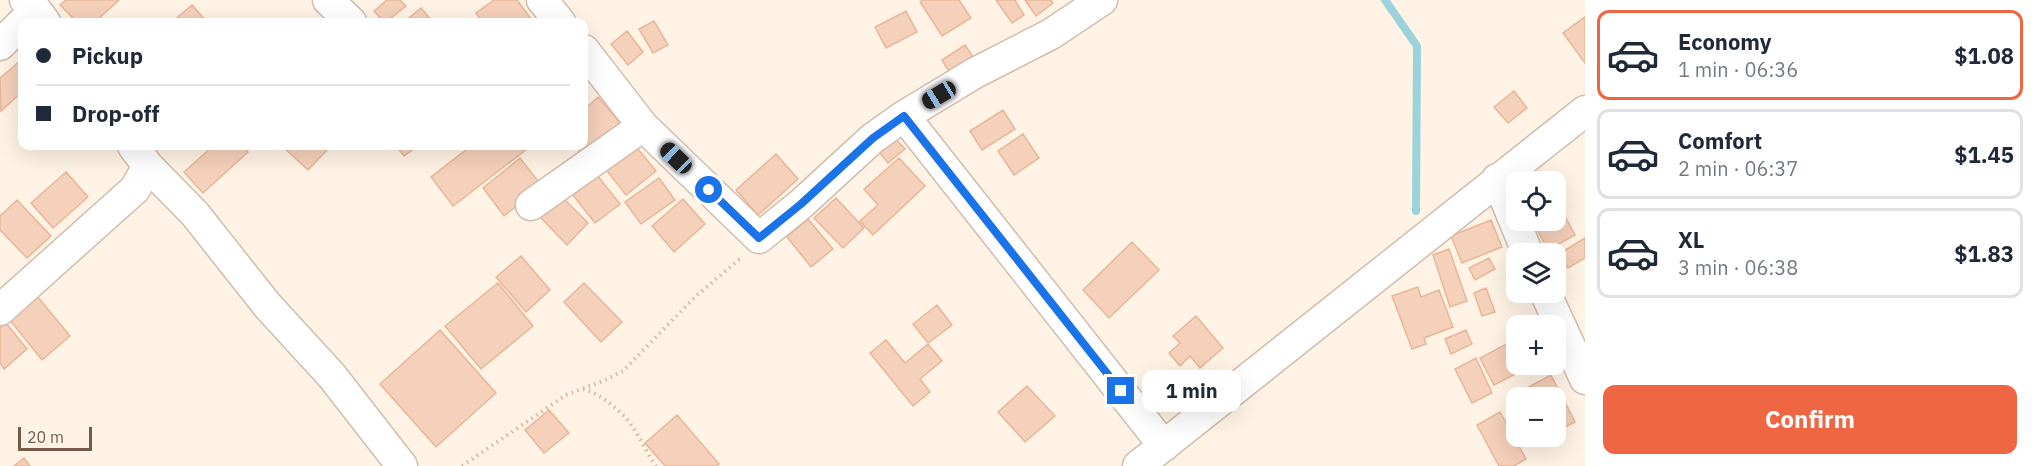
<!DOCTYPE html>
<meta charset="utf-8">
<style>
body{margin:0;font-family:"IBM Plex Sans",sans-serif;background:#f2f2f3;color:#1f2937;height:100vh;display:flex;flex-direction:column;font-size:22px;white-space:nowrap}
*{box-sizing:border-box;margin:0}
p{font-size:20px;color:#747a83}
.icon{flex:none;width:33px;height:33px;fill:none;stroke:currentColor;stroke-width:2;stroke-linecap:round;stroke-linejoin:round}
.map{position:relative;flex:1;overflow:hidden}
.side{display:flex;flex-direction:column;background:#fff;width:450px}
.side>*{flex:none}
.top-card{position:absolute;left:18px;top:18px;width:570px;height:132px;border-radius:12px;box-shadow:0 6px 24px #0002;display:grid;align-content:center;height:132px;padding:0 18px;background:#fff}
.fabs{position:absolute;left:1506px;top:171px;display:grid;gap:12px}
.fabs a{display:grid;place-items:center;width:60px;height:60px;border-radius:12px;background:#fff;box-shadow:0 6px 24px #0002;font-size:30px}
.scale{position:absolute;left:18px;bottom:15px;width:74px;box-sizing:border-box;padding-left:6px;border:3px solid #785848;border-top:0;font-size:16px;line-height:21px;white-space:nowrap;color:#785848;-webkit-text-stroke:4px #fff7eb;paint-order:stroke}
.end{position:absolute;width:27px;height:27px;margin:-14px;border:8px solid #1a73e8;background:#fff;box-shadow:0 0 0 3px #fff}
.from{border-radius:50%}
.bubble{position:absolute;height:42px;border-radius:12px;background:#fff;box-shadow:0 6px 24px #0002;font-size:20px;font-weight:700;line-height:42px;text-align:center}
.car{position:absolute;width:18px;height:36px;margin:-18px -9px;border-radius:8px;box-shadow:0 0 4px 2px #0007;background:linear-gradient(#222 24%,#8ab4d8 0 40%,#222 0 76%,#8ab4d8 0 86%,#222 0)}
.top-card b{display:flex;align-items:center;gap:21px;height:57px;font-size:22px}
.top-card b+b{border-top:2px solid #e0e1e3}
.top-card i{width:15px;height:15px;background:#1f2937}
ul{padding:10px 0 0;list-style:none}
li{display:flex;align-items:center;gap:18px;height:90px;margin:0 12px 9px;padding:0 6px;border:3px solid #e0e1e3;border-radius:12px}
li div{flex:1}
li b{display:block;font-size:22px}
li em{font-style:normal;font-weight:700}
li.active{border-color:#ef6642}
li>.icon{width:54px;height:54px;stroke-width:1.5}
.cta{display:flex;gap:12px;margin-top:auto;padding:12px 18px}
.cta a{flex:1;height:69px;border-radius:12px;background:#ef6642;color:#fff;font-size:24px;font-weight:700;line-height:69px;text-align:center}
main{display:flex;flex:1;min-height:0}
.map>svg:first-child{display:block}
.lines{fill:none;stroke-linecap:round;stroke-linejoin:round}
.stream{stroke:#9cd2db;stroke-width:8}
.building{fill:#f5d0ba;stroke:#e8b699;stroke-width:1.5}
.minor-casing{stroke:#d2bcac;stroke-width:33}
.path{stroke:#dab49d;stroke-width:4;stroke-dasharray:1.5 4.5;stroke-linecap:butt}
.minor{stroke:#fff;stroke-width:30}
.route{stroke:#1a73e8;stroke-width:8}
</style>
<main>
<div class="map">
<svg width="1585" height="466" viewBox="0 0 1585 466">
<rect width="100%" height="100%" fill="#fef3e4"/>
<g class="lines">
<path class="stream" d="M 1385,0 L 1417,46 L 1416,211"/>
</g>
<path class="building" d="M 66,0 L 119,0 L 95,22 L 77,22 L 60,5 Z
M 387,0 L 400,0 L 406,6 L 386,22 L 384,22 L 374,11 Z
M 494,0 L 517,0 L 532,20 L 528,22 L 482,22 L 476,13 Z
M 923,0 L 959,0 L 971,18 L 942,36 L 920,2 Z
M 996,0 L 1015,0 L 1024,15 L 1012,23 Z
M 1025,0 L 1051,0 L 1053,3 L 1036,16 Z
M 192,5 L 207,22 L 172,22 Z
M 421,8 L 433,22 L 404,22 Z
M 906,11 L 917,32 L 886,48 L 875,27 Z
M 1585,17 L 1585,63 L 1563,33 Z
M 654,21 L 668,45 L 653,53 L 639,29 Z
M 627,31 L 643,52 L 628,65 L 611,44 Z
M 965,45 L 978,64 L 954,80 L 942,60 Z
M 20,61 L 22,64 L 22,92 L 1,111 L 0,78 Z
M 1514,91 L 1527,108 L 1508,123 L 1494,107 Z
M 598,97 L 622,125 L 586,158 L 575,146 L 584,146 L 584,110 Z
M 1003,110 L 1015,129 L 982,150 L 970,131 Z
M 1023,134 L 1039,158 L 1014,175 L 998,151 Z
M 892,135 L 905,149 L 888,163 L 876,148 Z
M 633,143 L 656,171 L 626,195 L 603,166 Z
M 213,146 L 243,146 L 248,152 L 203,193 L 184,172 Z
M 282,146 L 329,146 L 330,147 L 308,170 Z
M 396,146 L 418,146 L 404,156 Z
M 471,146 L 531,146 L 453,206 L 431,177 Z
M 776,154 L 798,179 L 758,215 L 736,190 Z
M 520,158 L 542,186 L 504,216 L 483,188 Z
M 899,158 L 925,186 L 873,235 L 860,221 L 878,205 L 864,189 Z
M 1540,171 L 1546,182 L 1521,182 Z
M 66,172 L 88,197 L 53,228 L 31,203 Z
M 597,175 L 620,204 L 595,223 L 573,195 Z
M 659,178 L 675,200 L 641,224 L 625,202 Z
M 561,196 L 588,223 L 567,245 L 540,217 Z
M 836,198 L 864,228 L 843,248 L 814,218 Z
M 683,199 L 705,224 L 674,252 L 652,226 Z
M 1556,199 L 1575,235 L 1548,250 L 1532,220 L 1556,220 Z
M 17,200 L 51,236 L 27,258 L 0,230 L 0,216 Z
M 808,219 L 833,249 L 811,267 L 787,237 Z
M 1491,220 L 1502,247 L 1462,263 L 1451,236 Z
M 1585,238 L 1585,258 L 1568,268 L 1559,254 Z
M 1132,242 L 1159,270 L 1109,318 L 1083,290 Z
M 1449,249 L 1467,301 L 1450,307 L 1433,255 Z
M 521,256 L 550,290 L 526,312 L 496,277 Z
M 1489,258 L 1495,269 L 1475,280 L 1469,268 Z
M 498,283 L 533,326 L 481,369 L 445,326 Z
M 584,283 L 622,322 L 601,342 L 564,302 Z
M 1418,287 L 1421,297 L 1439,290 L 1453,327 L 1424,338 L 1426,344 L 1412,349 L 1392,296 Z
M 1486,288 L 1495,312 L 1482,316 L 1474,293 Z
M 37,296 L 70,336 L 42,360 L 9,319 Z
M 937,305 L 952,325 L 928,343 L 913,324 Z
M 1196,316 L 1223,348 L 1200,368 L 1190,356 L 1180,366 L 1169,353 L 1180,343 L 1173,336 Z
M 6,323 L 27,349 L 4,369 L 0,363 L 0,328 Z
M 440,330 L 496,393 L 436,447 L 380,384 Z
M 1466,330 L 1472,344 L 1451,354 L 1445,339 Z
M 1516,339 L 1516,364 L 1535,364 L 1494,385 L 1480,358 Z
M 886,340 L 905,363 L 928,344 L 942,361 L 920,379 L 930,392 L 913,406 L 870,353 Z
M 1476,358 L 1492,393 L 1472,403 L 1455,369 Z
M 1551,375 L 1575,422 L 1556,432 L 1556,398 L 1525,398 L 1521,391 Z
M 1027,386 L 1055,416 L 1025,442 L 998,412 Z
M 549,410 L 569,433 L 544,453 L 525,430 Z
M 1500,412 L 1526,459 L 1514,466 L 1499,466 L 1477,425 Z
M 677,415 L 719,464 L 717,466 L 665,466 L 645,443 Z
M 24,458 L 30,466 L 14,466 Z"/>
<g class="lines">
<g class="minor-casing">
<path id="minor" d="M 25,0 L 36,10 L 45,22
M 328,0 L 351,22
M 542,0 L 560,22
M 0,45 L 22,23
M 584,50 L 643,126 L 759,238 L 801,204 L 873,138 L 904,116 L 1164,446
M 904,116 L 975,73 L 1051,34 L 1102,0
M 133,146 L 148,166 L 195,214 L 267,305 L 332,376 L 402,466
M 1497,179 L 1528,254
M 531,205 L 643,126
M 1545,292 L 1585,379
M 0,310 L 135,189 L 148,166
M 1138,466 L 1585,111"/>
</g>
<path class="path" d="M 583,389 C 602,394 624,413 634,429 C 642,441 647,454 656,466
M 462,466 L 566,395 L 603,381 L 623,371 L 696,296 L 742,257"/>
<use href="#minor" class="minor"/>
</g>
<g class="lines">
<path class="route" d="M 709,190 L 759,238 L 801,204 L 873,138 L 904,116 L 1121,391"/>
</g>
</svg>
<div class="fabs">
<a><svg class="icon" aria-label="locate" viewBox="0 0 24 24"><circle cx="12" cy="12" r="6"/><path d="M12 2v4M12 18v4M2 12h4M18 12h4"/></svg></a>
<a><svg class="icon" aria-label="layers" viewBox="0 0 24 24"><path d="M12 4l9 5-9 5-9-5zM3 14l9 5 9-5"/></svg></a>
<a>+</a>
<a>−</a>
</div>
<div class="scale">20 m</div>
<i class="end from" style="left:709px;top:190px"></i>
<i class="end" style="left:1121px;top:391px"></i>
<div class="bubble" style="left:1142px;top:370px;width:99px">1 min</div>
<i class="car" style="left:939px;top:95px;rotate:239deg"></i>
<i class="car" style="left:676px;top:158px;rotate:314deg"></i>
<div class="top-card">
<b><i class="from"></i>Pickup</b>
<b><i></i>Drop-off</b>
</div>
</div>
<section class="side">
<ul>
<li class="active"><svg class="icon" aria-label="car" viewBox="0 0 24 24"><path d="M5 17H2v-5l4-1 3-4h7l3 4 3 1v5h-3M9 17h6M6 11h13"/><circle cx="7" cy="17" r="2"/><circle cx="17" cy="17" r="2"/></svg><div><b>Economy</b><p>1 min · 06:36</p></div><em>$1.08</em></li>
<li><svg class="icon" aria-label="car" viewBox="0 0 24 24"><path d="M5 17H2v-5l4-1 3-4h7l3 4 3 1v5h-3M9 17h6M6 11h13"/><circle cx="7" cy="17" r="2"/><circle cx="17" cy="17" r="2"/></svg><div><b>Comfort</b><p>2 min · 06:37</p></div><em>$1.45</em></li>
<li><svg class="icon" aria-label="car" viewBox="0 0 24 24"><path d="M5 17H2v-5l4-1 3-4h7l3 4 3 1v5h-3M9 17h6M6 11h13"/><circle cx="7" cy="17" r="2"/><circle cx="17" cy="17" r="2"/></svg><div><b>XL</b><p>3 min · 06:38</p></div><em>$1.83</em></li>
</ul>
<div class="cta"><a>Confirm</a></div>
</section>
</main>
